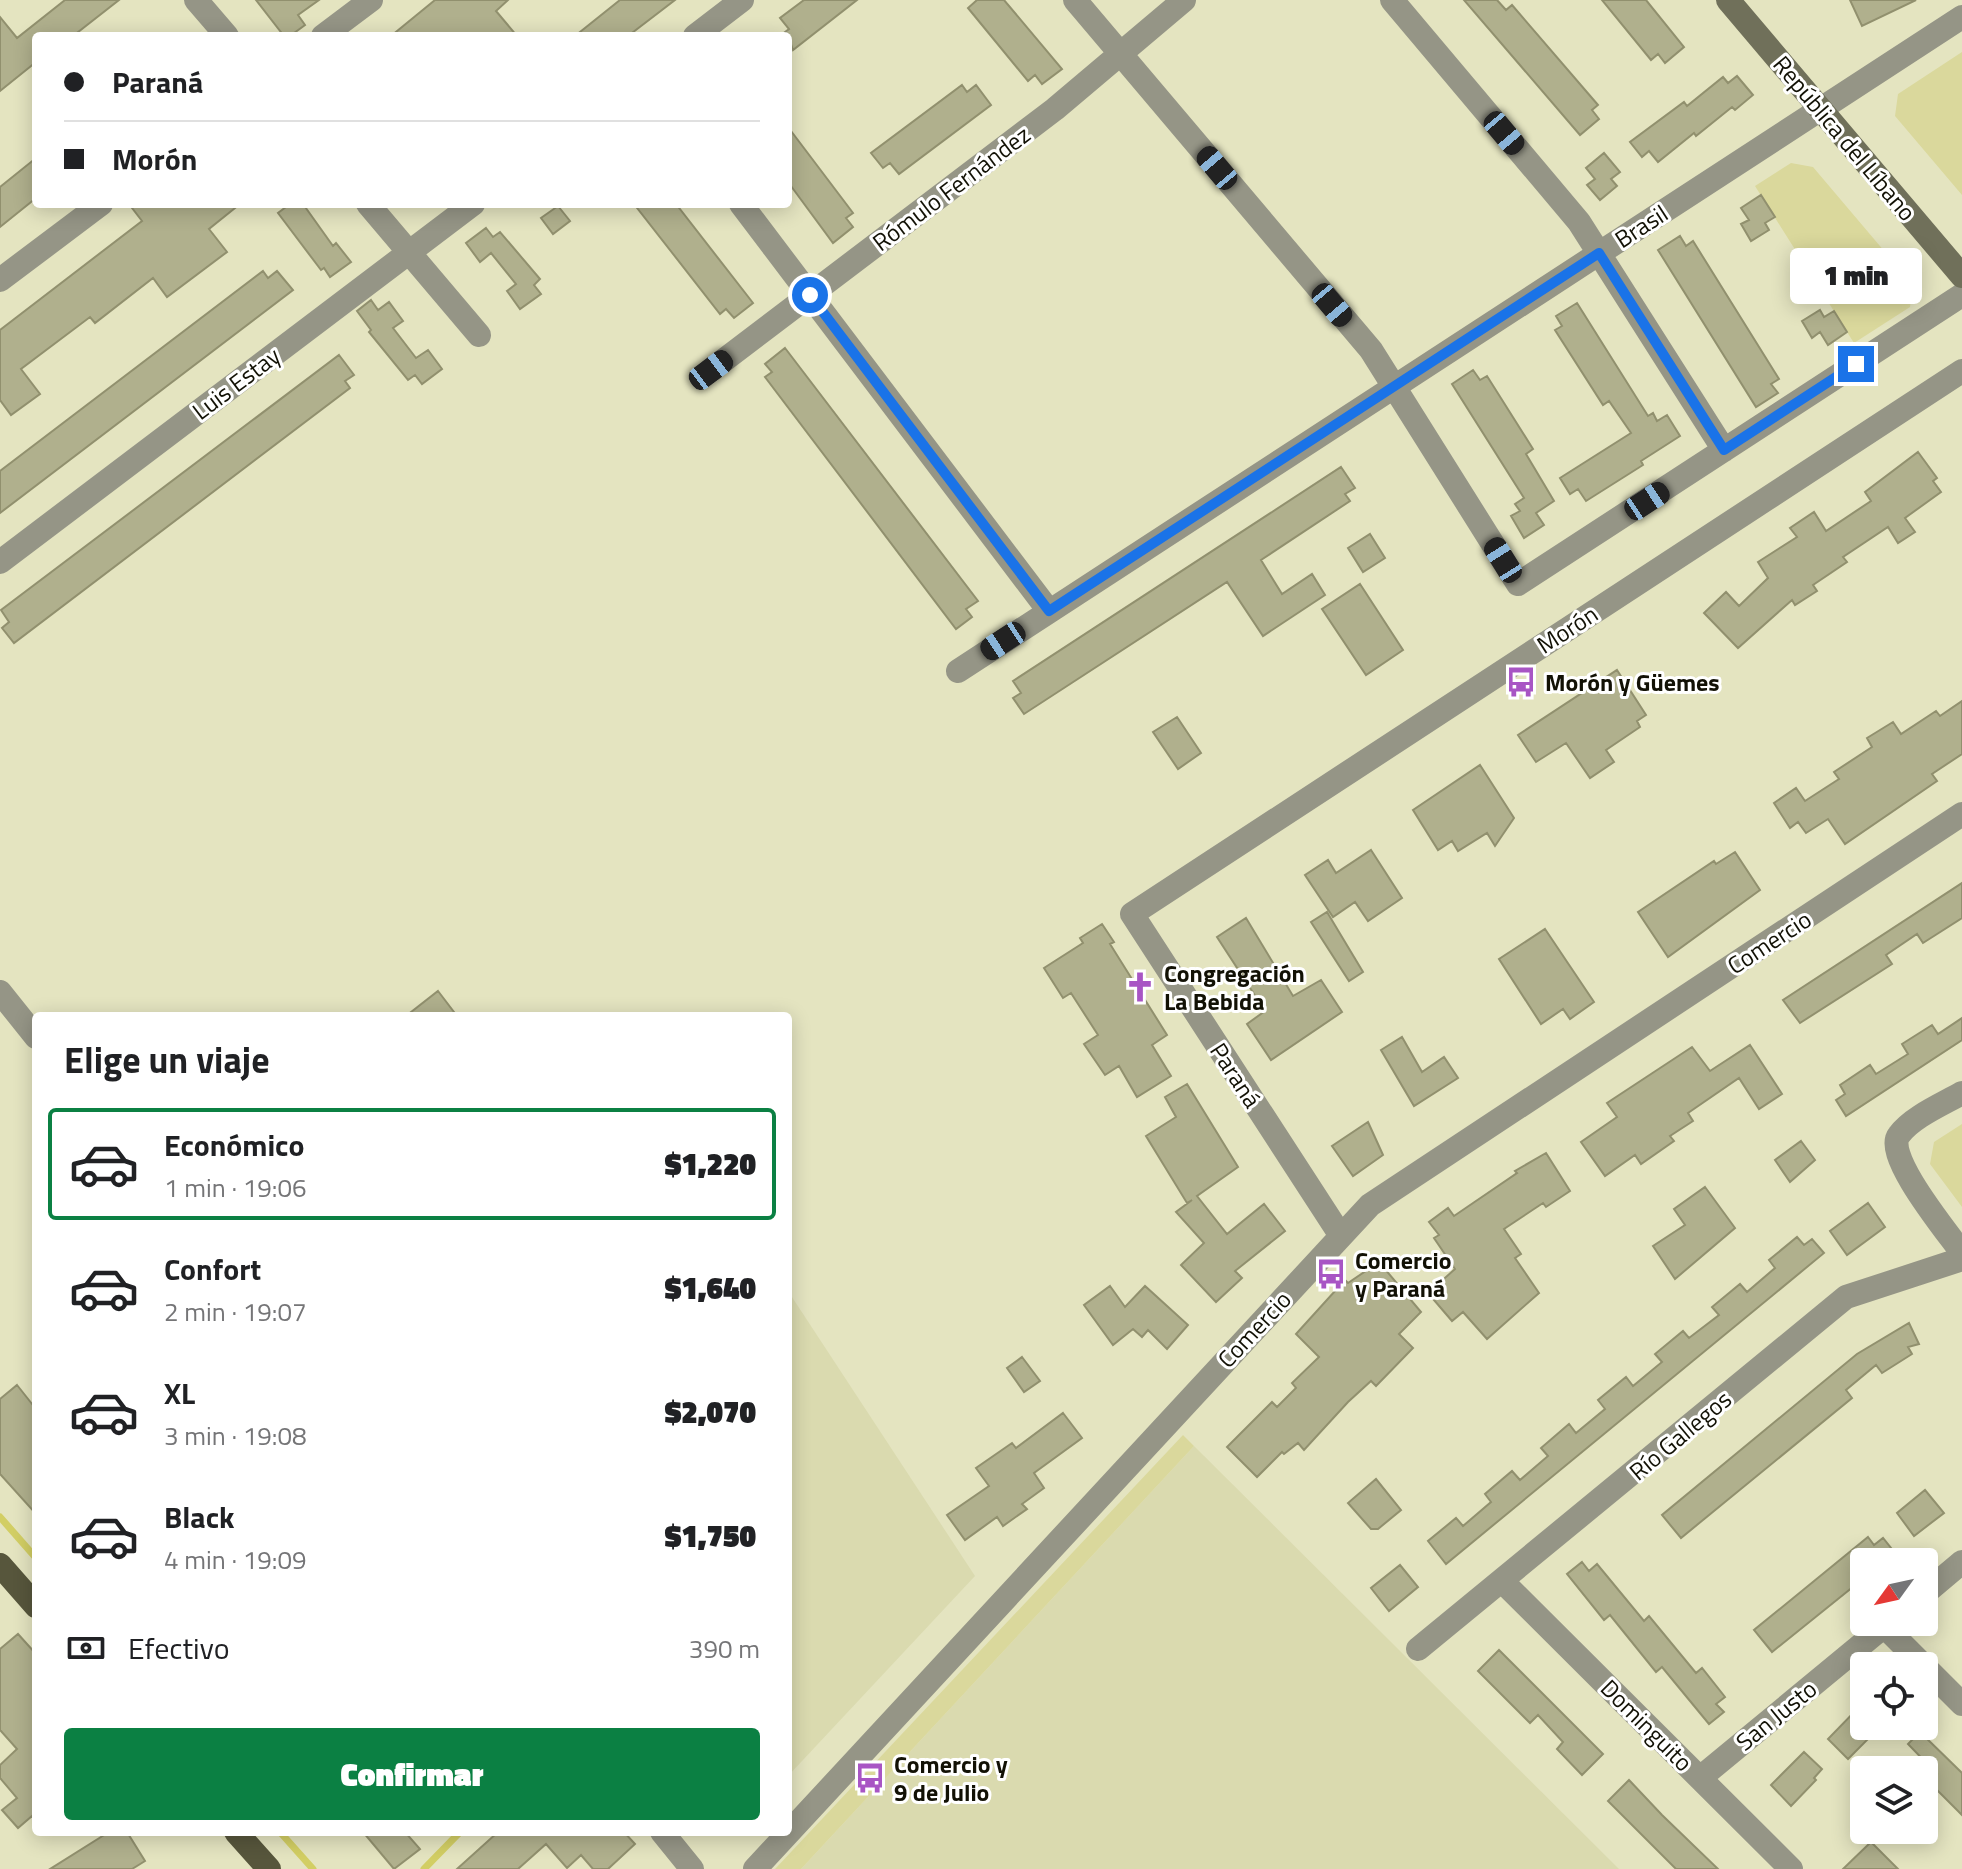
<!DOCTYPE html>
<html lang="es">
<meta charset="utf-8">
<style>
body{margin:0;font-family:"Titillium Web",sans-serif;background:#f6f6f6;color:#202124;height:100vh;display:flex;flex-direction:column;font-size:30px;white-space:nowrap}
*{box-sizing:border-box;margin:0}
p{font-size:26px;color:#757577}
.icon{flex:none;width:44px;height:44px;fill:none;stroke:currentColor;stroke-width:2;stroke-linecap:round;stroke-linejoin:round}
.map{position:relative;flex:1;overflow:hidden}
.panel{position:absolute;left:32px;top:1012px;width:760px;height:824px;display:flex;flex-direction:column;background:#fff;border-radius:8px;box-shadow:0 4px 20px #0003}
.panel>*{flex:none}
.banner{position:absolute;left:32px;top:32px;width:760px;height:176px;border-radius:8px;box-shadow:0 4px 20px #0003;display:grid;align-content:center;height:176px;padding:0 32px;background:#fff}
.needle{width:52px;rotate:237deg}
.buttons{position:absolute;left:1850px;top:1548px;display:grid;gap:16px}
.buttons a{display:grid;place-items:center;width:88px;height:88px;border-radius:8px;background:#fff;box-shadow:0 4px 20px #0003;font-size:40px}
.end{position:absolute;width:36px;height:36px;margin:-18px;border:10px solid #1a73e8;background:#fff;box-shadow:0 0 0 4px #fff}
.from{border-radius:50%}
.bubble{position:absolute;height:56px;border-radius:8px;background:#fff;box-shadow:0 4px 20px #0003;font-size:26px;font-weight:800;line-height:56px;text-align:center}
.car{position:absolute;width:24px;height:48px;margin:-24px -12px;border-radius:10px;box-shadow:0 0 6px 2px #0007;background:linear-gradient(#222 24%,#8ab4d8 0 40%,#222 0 76%,#8ab4d8 0 86%,#222 0)}
.banner b{display:flex;align-items:center;gap:28px;height:76px;font-size:30px}
.banner b+b{border-top:2px solid #e0e0e0}
.banner i{width:20px;height:20px;background:#202124}
ul{padding:0;list-style:none}
li{display:flex;align-items:center;gap:24px;height:112px;margin:0 16px 12px;padding:0 16px;border:4px solid transparent;border-radius:8px}
li div{flex:1}
li b{display:block;font-size:30px}
li em{font-style:normal;font-weight:800}
li.on{border-color:#0b8043}
li>.icon{width:72px;height:72px;stroke-width:1.5}
h2{padding:0 32px;font-size:36px;line-height:96px}
.pay{display:flex;align-items:center;gap:20px;height:88px;padding:0 32px;font-size:30px}
.pay p{margin-inline-start:auto}
.action{display:flex;gap:16px;margin-top:auto;padding:16px 32px}
.action a{flex:1;height:92px;border-radius:8px;background:#0b8043;color:#fff;font-size:32px;font-weight:800;line-height:92px;text-align:center}
.map>svg:first-child{display:block}
.built{fill:#dadaaf}
.green{fill:#dad89c}
.lines{fill:none;stroke-linecap:round;stroke-linejoin:round}
.stream{stroke:#d2ce64;stroke-width:7}
.building{fill:#b0b08d;stroke:#91906e;stroke-width:2}
.street{stroke:#959586;stroke-width:24}
.secondary{stroke:#70705a;stroke-width:24}
.primary{stroke:#57563c;stroke-width:24}
.route{stroke:#1a73e8;stroke-width:10}
.labels{text-anchor:middle;dominant-baseline:central;stroke-width:6;stroke-linejoin:round;paint-order:stroke}
.street-label{font-size:24px;fill:#121105;stroke:#fff}
.poi-label{font-size:24px;font-weight:bold;fill:#121105;stroke:#fff;text-anchor:start}
</style>
<div class="map">
<svg width="1962" height="1869" viewBox="0 0 1962 1869">
<rect width="100%" height="100%" fill="#e4e4c0"/>
<path class="built" d="M 788,1291 L 975,1576 L 788,1776 Z
M 1194,1446 L 1390,1641 L 1619,1869 L 801,1869 Z"/>
<path class="green" d="M 1962,52 L 1962,195 L 1895,116 L 1898,94 Z
M 1791,163 L 1813,167 L 1913,285 L 1910,307 L 1854,343 L 1755,186 Z
M 1962,1124 L 1962,1207 L 1930,1164 L 1934,1142 Z
M 1183,1435 L 1194,1446 L 801,1869 L 775,1869 Z"/>
<g class="lines">
<path class="stream" d="M 0,1517 L 36,1558
M 280,1832 L 313,1869
M 424,1869 L 460,1832"/>
</g>
<path class="building" d="M 65,0 L 119,0 L 73,36 L 36,36 L 36,62 L 0,91 L 0,17 L 17,38 Z
M 256,0 L 319,0 L 298,15 L 305,25 L 290,36 L 284,36 Z
M 435,0 L 508,0 L 496,11 L 517,36 L 391,36 Z
M 620,0 L 675,0 L 628,36 L 575,36 Z
M 804,0 L 857,0 L 793,50 L 788,36 L 781,35 L 789,29 L 780,18 Z
M 977,0 L 1004,0 L 1062,69 L 1042,84 L 1035,75 L 1028,81 L 968,8 Z
M 1464,0 L 1497,0 L 1506,10 L 1512,5 L 1598,105 L 1592,110 L 1599,119 L 1580,135 Z
M 1602,0 L 1646,0 L 1684,47 L 1665,63 L 1658,54 L 1651,60 Z
M 1850,0 L 1916,0 L 1862,26 Z
M 1737,76 L 1753,95 L 1735,110 L 1732,107 L 1696,136 L 1694,133 L 1658,162 L 1649,151 L 1642,157 L 1630,142 L 1684,102 L 1687,106 L 1723,77 L 1728,83 Z
M 962,85 L 967,92 L 976,85 L 991,105 L 899,174 L 890,163 L 883,168 L 871,153 Z
M 788,127 L 853,213 L 846,218 L 853,227 L 833,243 L 788,182 Z
M 1604,153 L 1620,172 L 1611,179 L 1617,186 L 1600,200 L 1587,185 L 1595,179 L 1586,168 Z
M 36,158 L 36,198 L 0,227 L 0,187 Z
M 1761,195 L 1775,217 L 1765,223 L 1769,230 L 1751,241 L 1741,224 L 1749,220 L 1741,208 Z
M 129,204 L 240,204 L 209,229 L 227,252 L 167,297 L 153,278 L 95,323 L 90,317 L 21,369 L 40,394 L 11,415 L 0,400 L 0,330 L 142,221 Z
M 290,204 L 303,204 L 333,246 L 336,243 L 351,262 L 330,277 L 324,268 L 321,270 L 278,213 Z
M 634,204 L 676,204 L 753,303 L 734,318 L 726,309 L 720,314 Z
M 558,206 L 570,221 L 553,234 L 541,218 Z
M 486,228 L 493,237 L 500,232 L 540,279 L 534,285 L 541,294 L 520,309 L 507,291 L 516,284 L 491,253 L 480,262 L 466,243 Z
M 1680,236 L 1686,246 L 1693,241 L 1779,379 L 1771,384 L 1778,393 L 1756,407 L 1658,250 Z
M 263,271 L 268,278 L 277,271 L 293,290 L 0,513 L 0,471 Z
M 371,300 L 378,310 L 389,302 L 403,321 L 393,328 L 416,358 L 428,350 L 442,369 L 422,384 L 415,375 L 408,380 L 369,332 L 371,330 L 357,311 Z
M 1577,303 L 1648,416 L 1653,413 L 1657,421 L 1667,415 L 1680,436 L 1641,461 L 1643,465 L 1586,501 L 1578,489 L 1570,494 L 1560,478 L 1631,433 L 1609,401 L 1603,405 L 1555,330 L 1562,326 L 1556,316 Z
M 1820,310 L 1824,317 L 1834,311 L 1847,332 L 1828,345 L 1820,332 L 1812,338 L 1802,321 Z
M 785,348 L 978,601 L 966,609 L 972,617 L 956,629 L 765,377 L 772,372 L 765,364 Z
M 339,355 L 354,375 L 345,381 L 350,388 L 14,643 L 2,628 L 9,622 L 1,610 Z
M 1473,370 L 1480,380 L 1487,376 L 1533,449 L 1526,454 L 1554,501 L 1536,513 L 1544,525 L 1524,538 L 1511,516 L 1520,511 L 1515,504 L 1524,498 L 1452,384 Z
M 1918,452 L 1937,478 L 1933,481 L 1941,492 L 1905,518 L 1915,532 L 1898,543 L 1888,527 L 1843,557 L 1847,562 L 1813,585 L 1817,591 L 1795,605 L 1792,600 L 1738,648 L 1704,613 L 1726,592 L 1739,606 L 1768,578 L 1758,562 L 1797,537 L 1790,528 L 1814,512 L 1826,531 L 1871,501 L 1865,492 Z
M 1341,467 L 1355,488 L 1345,494 L 1350,501 L 1261,560 L 1282,594 L 1312,574 L 1325,595 L 1263,636 L 1227,582 L 1024,714 L 1013,698 L 1021,693 L 1013,681 Z
M 1370,534 L 1385,558 L 1363,572 L 1348,548 Z
M 1360,584 L 1403,650 L 1366,675 L 1322,609 Z
M 1617,670 L 1646,715 L 1637,721 L 1640,727 L 1606,750 L 1614,762 L 1590,778 L 1566,743 L 1536,762 L 1518,735 Z
M 1962,701 L 1962,754 L 1932,774 L 1937,781 L 1845,844 L 1828,819 L 1806,833 L 1798,822 L 1790,828 L 1774,803 L 1796,788 L 1805,801 L 1839,779 L 1834,772 L 1872,747 L 1867,738 L 1893,722 L 1901,734 L 1936,711 L 1940,716 Z
M 1177,717 L 1201,753 L 1178,769 L 1153,732 Z
M 1480,765 L 1514,818 L 1495,846 L 1487,833 L 1458,851 L 1452,841 L 1438,850 L 1413,810 Z
M 1371,850 L 1402,898 L 1368,921 L 1355,902 L 1333,917 L 1305,875 L 1328,860 L 1336,873 Z
M 1735,852 L 1760,890 L 1668,957 L 1638,912 L 1714,861 L 1716,864 Z
M 1962,883 L 1962,918 L 1923,943 L 1917,934 L 1886,955 L 1892,964 L 1800,1023 L 1783,1000 Z
M 1327,912 L 1363,972 L 1349,981 L 1311,922 Z
M 1246,918 L 1293,996 L 1321,980 L 1342,1012 L 1271,1060 L 1247,1024 L 1265,1011 L 1217,937 Z
M 1102,924 L 1114,942 L 1110,944 L 1167,1035 L 1152,1045 L 1171,1076 L 1137,1097 L 1119,1066 L 1105,1075 L 1084,1044 L 1098,1035 L 1071,993 L 1063,998 L 1044,968 L 1083,943 L 1080,938 Z
M 1545,929 L 1594,1002 L 1570,1019 L 1563,1009 L 1541,1024 L 1499,959 Z
M 438,991 L 457,1016 L 406,1016 Z
M 1962,1018 L 1962,1040 L 1846,1116 L 1836,1100 L 1845,1094 L 1840,1085 L 1870,1065 L 1876,1074 L 1908,1054 L 1902,1044 L 1932,1025 L 1938,1034 Z
M 1402,1037 L 1422,1072 L 1444,1057 L 1458,1078 L 1414,1106 L 1381,1050 Z
M 1750,1045 L 1782,1094 L 1759,1109 L 1739,1078 L 1688,1113 L 1693,1121 L 1670,1136 L 1674,1141 L 1641,1164 L 1635,1155 L 1605,1176 L 1581,1142 L 1617,1117 L 1607,1103 L 1692,1047 L 1710,1071 Z
M 1187,1084 L 1238,1167 L 1197,1196 L 1227,1234 L 1264,1204 L 1285,1231 L 1235,1271 L 1242,1278 L 1216,1302 L 1181,1265 L 1204,1243 L 1176,1212 L 1192,1200 L 1187,1203 L 1146,1136 L 1176,1117 L 1165,1097 Z
M 1368,1122 L 1383,1155 L 1353,1176 L 1332,1146 Z
M 1801,1141 L 1815,1160 L 1790,1182 L 1775,1160 Z
M 1546,1153 L 1570,1191 L 1546,1207 L 1543,1203 L 1504,1229 L 1521,1254 L 1515,1258 L 1539,1293 L 1487,1339 L 1463,1312 L 1452,1321 L 1428,1293 L 1455,1269 L 1434,1238 L 1439,1235 L 1429,1222 L 1448,1208 L 1454,1216 L 1517,1173 L 1515,1171 Z
M 1705,1187 L 1735,1228 L 1675,1279 L 1653,1246 L 1685,1225 L 1674,1209 Z
M 1868,1203 L 1885,1227 L 1847,1255 L 1830,1231 Z
M 1797,1237 L 1804,1245 L 1812,1239 L 1824,1253 L 1446,1564 L 1428,1541 L 1456,1518 L 1463,1526 L 1491,1502 L 1485,1494 L 1512,1471 L 1520,1480 L 1548,1456 L 1541,1448 L 1569,1424 L 1576,1433 L 1605,1409 L 1598,1400 L 1626,1377 L 1633,1386 L 1662,1362 L 1655,1354 L 1683,1331 L 1689,1338 L 1719,1315 L 1712,1307 L 1740,1284 L 1747,1292 L 1775,1268 L 1769,1260 Z
M 1379,1262 L 1421,1312 L 1399,1334 L 1413,1348 L 1376,1386 L 1371,1381 L 1348,1402 L 1304,1450 L 1298,1443 L 1284,1454 L 1282,1452 L 1257,1477 L 1227,1447 L 1272,1402 L 1277,1407 L 1296,1388 L 1292,1383 L 1319,1357 L 1296,1334 L 1345,1280 L 1348,1283 Z
M 1110,1286 L 1125,1307 L 1145,1286 L 1188,1325 L 1167,1349 L 1148,1330 L 1142,1337 L 1133,1329 L 1113,1345 L 1084,1305 Z
M 1909,1323 L 1919,1344 L 1908,1347 L 1912,1354 L 1882,1373 L 1876,1365 L 1846,1390 L 1852,1398 L 1681,1538 L 1662,1515 L 1857,1354 Z
M 1022,1357 L 1040,1381 L 1024,1392 L 1007,1368 Z
M 17,1385 L 36,1409 L 36,1514 L 0,1474 L 0,1399 Z
M 1063,1413 L 1082,1438 L 1034,1473 L 1044,1488 L 1022,1504 L 1027,1509 L 1003,1526 L 997,1517 L 965,1540 L 947,1515 L 989,1486 L 976,1468 L 1012,1443 L 1016,1448 Z
M 1376,1479 L 1401,1510 L 1378,1529 L 1371,1529 L 1348,1503 Z
M 1925,1490 L 1944,1513 L 1914,1536 L 1897,1513 Z
M 1868,1537 L 1874,1545 L 1883,1538 L 1895,1553 L 1887,1562 L 1864,1562 L 1864,1578 L 1772,1652 L 1754,1630 Z
M 1582,1562 L 1589,1571 L 1597,1564 L 1644,1621 L 1649,1616 L 1696,1673 L 1702,1668 L 1725,1697 L 1716,1704 L 1724,1712 L 1709,1724 L 1662,1667 L 1656,1672 L 1610,1615 L 1604,1620 L 1567,1574 Z
M 1400,1565 L 1418,1587 L 1389,1611 L 1371,1588 Z
M 18,1634 L 36,1654 L 36,1821 L 32,1816 L 18,1828 L 2,1810 L 17,1798 L 0,1778 L 0,1765 L 17,1749 L 0,1730 L 0,1649 Z
M 1499,1650 L 1603,1754 L 1582,1775 L 1557,1749 L 1563,1742 L 1538,1715 L 1530,1723 L 1478,1671 Z
M 1864,1702 L 1864,1726 L 1874,1733 L 1848,1759 L 1828,1739 Z
M 1920,1732 L 1962,1773 L 1962,1815 L 1929,1782 L 1937,1774 L 1908,1744 Z
M 1804,1752 L 1822,1769 L 1814,1778 L 1816,1780 L 1791,1806 L 1771,1785 Z
M 1629,1780 L 1662,1815 L 1718,1869 L 1676,1869 L 1608,1801 Z
M 109,1832 L 127,1832 L 145,1861 L 132,1869 L 50,1869 Z
M 363,1832 L 405,1832 L 420,1849 L 394,1869 Z
M 498,1832 L 624,1832 L 635,1844 L 608,1869 L 593,1869 L 581,1855 L 567,1868 L 546,1844 L 518,1869 L 457,1869 Z
M 1871,1842 L 1898,1869 L 1843,1869 Z"/>
<g class="lines">
<path class="street" d="M 196,0 L 227,36
M 1075,0 L 1371,350 L 1518,584 L 1962,295
M 1392,0 L 1579,222 L 1724,450
M 323,36 L 371,0
M 695,36 L 742,0
M 368,204 L 479,335
M 741,204 L 1049,611
M 0,280 L 101,204
M 711,370 L 1055,109 L 1184,0
M 0,562 L 473,204
M 958,671 L 1962,17
M 0,992 L 36,1037
M 1962,1093 C 1943,1104 1912,1117 1899,1135 C 1883,1155 1948,1233 1962,1253
M 1341,1236 L 1132,914 L 1962,371
M 1502,1581 L 1791,1869
M 1924,1594 L 1962,1562
M 1884,1626 L 1962,1704
M 1418,1649 L 1846,1297 L 1962,1259
M 1700,1778 L 1889,1622
M 662,1832 L 692,1869
M 755,1869 L 1370,1205 L 1962,814"/>
<path class="secondary" d="M 1728,0 L 1962,276"/>
<path class="primary" d="M 0,1565 L 36,1606
M 236,1832 L 269,1869"/>
</g>
<g class="lines">
<path class="route" d="M 810,295 L 1049,611 L 1599,253 L 1724,450 L 1856,364"/>
</g>
<defs>
<g id="bus-bare" transform="scale(2.4)"><path d="M-5-6H5V4H4V6H2V4H-2V6H-4V4H-5ZM-3.5-4V0h7V-4ZM-3.5 1.2v1.5H-2V1.2ZM2 1.2v1.5H3.5V1.2Z" fill="#a855c4" stroke="#fff" stroke-width="2.5" paint-order="stroke"/></g>
<g id="church-bare" transform="scale(2.4)"><path d="M-1.2-6h2.4v3.5h3.3v2.4h-3.3V6h-2.4V-.1h-3.3v-2.4h3.3Z" fill="#a855c4" stroke="#fff" stroke-width="2.5" paint-order="stroke"/></g>
</defs>
<g fill-rule="evenodd">
<use href="#bus-bare" x="1521" y="682"/>
<use href="#church-bare" x="1140" y="987"/>
<use href="#bus-bare" x="1331" y="1274"/>
<use href="#bus-bare" x="870" y="1778"/>
</g>
<g class="labels">
<g class="street-label">
<text transform="translate(1845 138) rotate(50)">República del Líbano</text>
<text transform="translate(951 188) rotate(-37)">Rómulo Fernández</text>
<text transform="translate(1641 226) rotate(-33)">Brasil</text>
<text transform="translate(236 383) rotate(-37)">Luis Estay</text>
<text transform="translate(1567 629) rotate(-33)">Morón</text>
<text transform="translate(1769 942) rotate(-33)">Comercio</text>
<text transform="translate(1236 1075) rotate(57)">Paraná</text>
<text transform="translate(1254 1329) rotate(-47)">Comercio</text>
<text transform="translate(1680 1435) rotate(-40)">Río Gallegos</text>
<text transform="translate(1776 1715) rotate(-39)">San Justo</text>
<text transform="translate(1647 1725) rotate(45)">Dominguito</text>
</g>
<g class="poi-label">
<text x="1545" y="682">Morón y Güemes</text>
<text x="1164" y="973">Congregación<tspan x="1164" dy="28">La Bebida</tspan></text>
<text x="1355" y="1260">Comercio<tspan x="1355" dy="28">y Paraná</tspan></text>
<text x="894" y="1764">Comercio y<tspan x="894" dy="28">9 de Julio</tspan></text>
</g>
</g>
</svg>
<div class="buttons">
<a><svg class="needle" viewBox="-14 -14 28 28"><path d="M0-13l5 13h-10z" fill="#e53935"/><path d="M0 13l5-13h-10z" fill="#757577"/></svg></a>
<a><svg class="icon" aria-label="locate" viewBox="0 0 24 24"><circle cx="12" cy="12" r="6"/><path d="M12 2v4M12 18v4M2 12h4M18 12h4"/></svg></a>
<a><svg class="icon" aria-label="layers" viewBox="0 0 24 24"><path d="M12 4l9 5-9 5-9-5zM3 14l9 5 9-5"/></svg></a>
</div>
<i class="end from" style="left:810px;top:295px"></i>
<i class="end" style="left:1856px;top:364px"></i>
<div class="bubble" style="left:1790px;top:248px;width:132px">1 min</div>
<i class="car" style="left:1504px;top:133px;rotate:140deg"></i>
<i class="car" style="left:1217px;top:168px;rotate:320deg"></i>
<i class="car" style="left:1332px;top:305px;rotate:140deg"></i>
<i class="car" style="left:711px;top:370px;rotate:53deg"></i>
<i class="car" style="left:1647px;top:501px;rotate:57deg"></i>
<i class="car" style="left:1503px;top:560px;rotate:328deg"></i>
<i class="car" style="left:1003px;top:641px;rotate:237deg"></i>
<div class="banner">
<b><i class="from"></i>Paraná</b>
<b><i></i>Morón</b>
</div>
<section class="panel">
<h2>Elige un viaje</h2>
<ul>
<li class="on"><svg class="icon" aria-label="car" viewBox="0 0 24 24"><path d="M5 17H2v-5l4-1 3-4h7l3 4 3 1v5h-3M9 17h6M6 11h13"/><circle cx="7" cy="17" r="2"/><circle cx="17" cy="17" r="2"/></svg><div><b>Económico</b><p>1 min · 19:06</p></div><em>$1,220</em></li>
<li><svg class="icon" aria-label="car" viewBox="0 0 24 24"><path d="M5 17H2v-5l4-1 3-4h7l3 4 3 1v5h-3M9 17h6M6 11h13"/><circle cx="7" cy="17" r="2"/><circle cx="17" cy="17" r="2"/></svg><div><b>Confort</b><p>2 min · 19:07</p></div><em>$1,640</em></li>
<li><svg class="icon" aria-label="car" viewBox="0 0 24 24"><path d="M5 17H2v-5l4-1 3-4h7l3 4 3 1v5h-3M9 17h6M6 11h13"/><circle cx="7" cy="17" r="2"/><circle cx="17" cy="17" r="2"/></svg><div><b>XL</b><p>3 min · 19:08</p></div><em>$2,070</em></li>
<li><svg class="icon" aria-label="car" viewBox="0 0 24 24"><path d="M5 17H2v-5l4-1 3-4h7l3 4 3 1v5h-3M9 17h6M6 11h13"/><circle cx="7" cy="17" r="2"/><circle cx="17" cy="17" r="2"/></svg><div><b>Black</b><p>4 min · 19:09</p></div><em>$1,750</em></li>
</ul>
<div class="pay"><svg class="icon" aria-label="cash" viewBox="0 0 24 24"><path d="M3 7h18v10H3z"/><circle cx="12" cy="12" r="2"/></svg>Efectivo<p>390 m</p></div>
<div class="action"><a>Confirmar</a></div>
</section>
</div>
